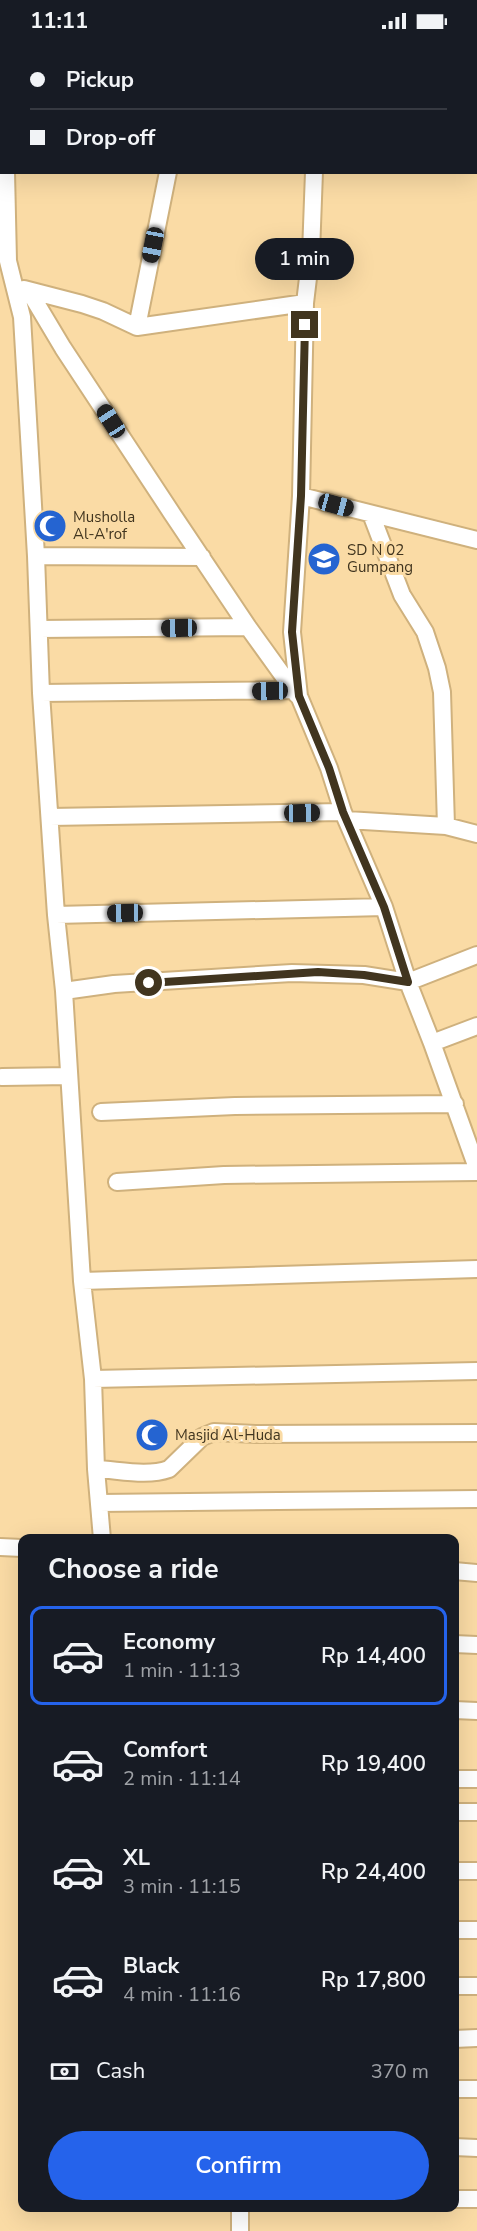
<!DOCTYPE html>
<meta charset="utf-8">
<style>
body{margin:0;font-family:"Nunito Sans",sans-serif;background:#242831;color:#f1f3f6;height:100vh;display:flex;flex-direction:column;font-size:22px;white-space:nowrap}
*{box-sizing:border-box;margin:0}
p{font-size:20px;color:#9ea1a6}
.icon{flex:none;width:33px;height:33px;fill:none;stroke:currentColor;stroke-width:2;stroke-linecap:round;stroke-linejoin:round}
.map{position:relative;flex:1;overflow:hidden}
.details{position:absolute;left:18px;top:1492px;width:441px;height:678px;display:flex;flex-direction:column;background:#171b24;border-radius:12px;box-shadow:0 6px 24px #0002}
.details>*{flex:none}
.hud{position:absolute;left:0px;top:0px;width:477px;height:132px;box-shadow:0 6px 24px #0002;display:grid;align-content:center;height:132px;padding:0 30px;background:#171b24}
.end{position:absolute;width:27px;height:27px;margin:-14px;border:8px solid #41351f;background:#fff;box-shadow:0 0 0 3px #fff}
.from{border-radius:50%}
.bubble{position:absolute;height:42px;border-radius:21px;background:#171b24;box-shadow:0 6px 24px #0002;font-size:20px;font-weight:600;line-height:42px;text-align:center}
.car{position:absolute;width:18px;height:36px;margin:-18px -9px;border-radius:8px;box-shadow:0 0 4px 2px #0007;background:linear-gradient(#222 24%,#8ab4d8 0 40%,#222 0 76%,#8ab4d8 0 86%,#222 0)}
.hud b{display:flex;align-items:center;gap:21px;height:57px;font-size:22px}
.hud b+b{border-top:2px solid #363941}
.hud i{width:15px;height:15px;background:#f1f3f6}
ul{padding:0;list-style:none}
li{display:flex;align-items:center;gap:18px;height:99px;margin:0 12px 9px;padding:0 18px;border:3px solid transparent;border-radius:12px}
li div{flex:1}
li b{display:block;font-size:22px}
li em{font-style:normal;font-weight:600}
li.on{border-color:#2563eb}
li>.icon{width:54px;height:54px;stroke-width:1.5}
h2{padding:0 30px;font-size:27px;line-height:72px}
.pay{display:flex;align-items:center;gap:15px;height:66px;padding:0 30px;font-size:22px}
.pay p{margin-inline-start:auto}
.cta{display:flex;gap:12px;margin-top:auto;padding:12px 30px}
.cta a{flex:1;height:69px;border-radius:36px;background:#2563eb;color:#fff;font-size:24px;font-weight:600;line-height:69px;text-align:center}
.status{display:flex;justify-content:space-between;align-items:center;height:42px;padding:0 30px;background:#171b24;direction:ltr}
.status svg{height:16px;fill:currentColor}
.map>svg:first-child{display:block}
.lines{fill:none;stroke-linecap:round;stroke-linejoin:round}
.minor-casing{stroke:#cfb17d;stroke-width:20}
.minor{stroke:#fff;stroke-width:16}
.route{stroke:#41351f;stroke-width:8}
.labels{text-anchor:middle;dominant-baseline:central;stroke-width:6;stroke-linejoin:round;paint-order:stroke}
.poi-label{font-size:15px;fill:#41351f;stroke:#fadba5;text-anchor:start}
</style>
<div class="status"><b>11:11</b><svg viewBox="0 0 49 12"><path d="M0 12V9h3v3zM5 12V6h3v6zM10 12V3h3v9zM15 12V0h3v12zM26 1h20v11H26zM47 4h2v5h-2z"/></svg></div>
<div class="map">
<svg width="477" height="2189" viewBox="0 0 477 2189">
<rect width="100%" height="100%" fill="#fadba5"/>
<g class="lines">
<g class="minor-casing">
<path id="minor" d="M 315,0 L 315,2
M 16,2 L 17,0
M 446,2 L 446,0
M 476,98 L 477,98
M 6,130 L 8,219 L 22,275 L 36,514 L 41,651 L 56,873 L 64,949 L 82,1239 L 93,1337 L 96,1427 L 102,1497
M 314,130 L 311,211 L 305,261 L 301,454 L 292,590 L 299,654 L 329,726 L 343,770 L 384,865 L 408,940 L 432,1001 L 477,1126
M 24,247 L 82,262 L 103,269 L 137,285 L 305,261
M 29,249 L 63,306 L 171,470 L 248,585 L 297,653
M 137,285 L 168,130
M 301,454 L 477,498
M 371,472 L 402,553 L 425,590 L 437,626 L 442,650 L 446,784
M 36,514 L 202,515
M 39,587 L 248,585
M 41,651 L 293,648
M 50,775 L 343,770
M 347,778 L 446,784 L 477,792
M 56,873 L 384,865
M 64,949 L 114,942 L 292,931 L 364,933 L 408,940 L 477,913
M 432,1001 L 477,984
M 2,1035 L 69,1034
M 101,1070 L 235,1064 L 455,1062
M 117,1140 L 224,1133 L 477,1130
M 82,1239 L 477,1227
M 93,1337 L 477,1329
M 96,1427 C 119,1428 147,1435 169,1427 L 202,1395 L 214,1390 L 256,1392 L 477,1391
M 99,1461 L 477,1457
M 0,1505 L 22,1506
M 454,1529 L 477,1531
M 454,1602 L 477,1603
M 454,1668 L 477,1669
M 454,1737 L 477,1737
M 454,1770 L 477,1770
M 454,1829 L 477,1829
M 454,1888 L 477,1888
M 454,1944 L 477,1944
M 454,1997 L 477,1996
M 454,2047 L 477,2047
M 454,2105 L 477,2106
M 454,2157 L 477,2157
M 240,2189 L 240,2166"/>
</g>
<use href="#minor" class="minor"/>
</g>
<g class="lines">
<path class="route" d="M 149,941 L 318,930 L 364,933 L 408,940 L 384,865 L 343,770 L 329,726 L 299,654 L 292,590 L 301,454 L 305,283"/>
</g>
<defs>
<g id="mosque-disc" transform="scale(1.725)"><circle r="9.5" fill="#2564d1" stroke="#fadba5"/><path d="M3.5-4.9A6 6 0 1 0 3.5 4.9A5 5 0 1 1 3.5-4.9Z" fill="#fff"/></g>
<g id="school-disc" transform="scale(1.725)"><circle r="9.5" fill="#2564d1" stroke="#fadba5"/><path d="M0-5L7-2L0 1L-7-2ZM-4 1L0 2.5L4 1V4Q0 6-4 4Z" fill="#fff"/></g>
</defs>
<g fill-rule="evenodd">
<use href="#mosque-disc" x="50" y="484"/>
<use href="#school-disc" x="324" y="517"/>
<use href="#mosque-disc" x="152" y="1393"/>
</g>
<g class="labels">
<g class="poi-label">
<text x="73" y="475">Musholla<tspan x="73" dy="17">Al-A'rof</tspan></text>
<text x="347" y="508">SD N 02<tspan x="347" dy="17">Gumpang</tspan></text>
<text x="175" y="1393">Masjid Al-Huda</text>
</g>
</g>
</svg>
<i class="end from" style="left:149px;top:941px"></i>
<i class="end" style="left:305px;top:283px"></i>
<div class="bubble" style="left:255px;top:196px;width:99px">1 min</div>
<i class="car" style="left:153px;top:203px;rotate:191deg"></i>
<i class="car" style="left:111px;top:379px;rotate:327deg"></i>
<i class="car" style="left:336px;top:463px;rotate:105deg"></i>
<i class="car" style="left:179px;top:586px;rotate:269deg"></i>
<i class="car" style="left:270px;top:649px;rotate:269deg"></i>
<i class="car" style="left:302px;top:771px;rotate:89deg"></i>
<i class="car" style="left:125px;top:871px;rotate:269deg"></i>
<div class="hud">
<b><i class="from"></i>Pickup</b>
<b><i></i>Drop-off</b>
</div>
<section class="details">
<h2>Choose a ride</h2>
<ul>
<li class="on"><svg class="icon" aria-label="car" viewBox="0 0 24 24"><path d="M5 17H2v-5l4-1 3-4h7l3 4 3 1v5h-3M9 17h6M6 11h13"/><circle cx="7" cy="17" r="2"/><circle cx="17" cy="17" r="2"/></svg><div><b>Economy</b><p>1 min · 11:13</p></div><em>Rp 14,400</em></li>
<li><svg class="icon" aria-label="car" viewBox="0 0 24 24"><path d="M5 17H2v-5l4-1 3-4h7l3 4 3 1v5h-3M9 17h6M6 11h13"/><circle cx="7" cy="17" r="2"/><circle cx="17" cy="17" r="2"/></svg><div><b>Comfort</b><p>2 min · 11:14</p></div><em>Rp 19,400</em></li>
<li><svg class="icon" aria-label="car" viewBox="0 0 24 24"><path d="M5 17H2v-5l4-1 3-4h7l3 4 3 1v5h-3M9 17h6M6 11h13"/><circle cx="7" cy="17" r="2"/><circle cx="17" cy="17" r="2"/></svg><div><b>XL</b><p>3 min · 11:15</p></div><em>Rp 24,400</em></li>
<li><svg class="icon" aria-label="car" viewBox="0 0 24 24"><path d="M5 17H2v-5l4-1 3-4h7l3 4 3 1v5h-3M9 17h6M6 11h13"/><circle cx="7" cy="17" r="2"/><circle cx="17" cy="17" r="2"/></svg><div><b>Black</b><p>4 min · 11:16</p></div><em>Rp 17,800</em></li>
</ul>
<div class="pay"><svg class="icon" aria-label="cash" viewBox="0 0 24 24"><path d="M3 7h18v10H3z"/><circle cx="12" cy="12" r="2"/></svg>Cash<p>370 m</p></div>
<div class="cta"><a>Confirm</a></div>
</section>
</div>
